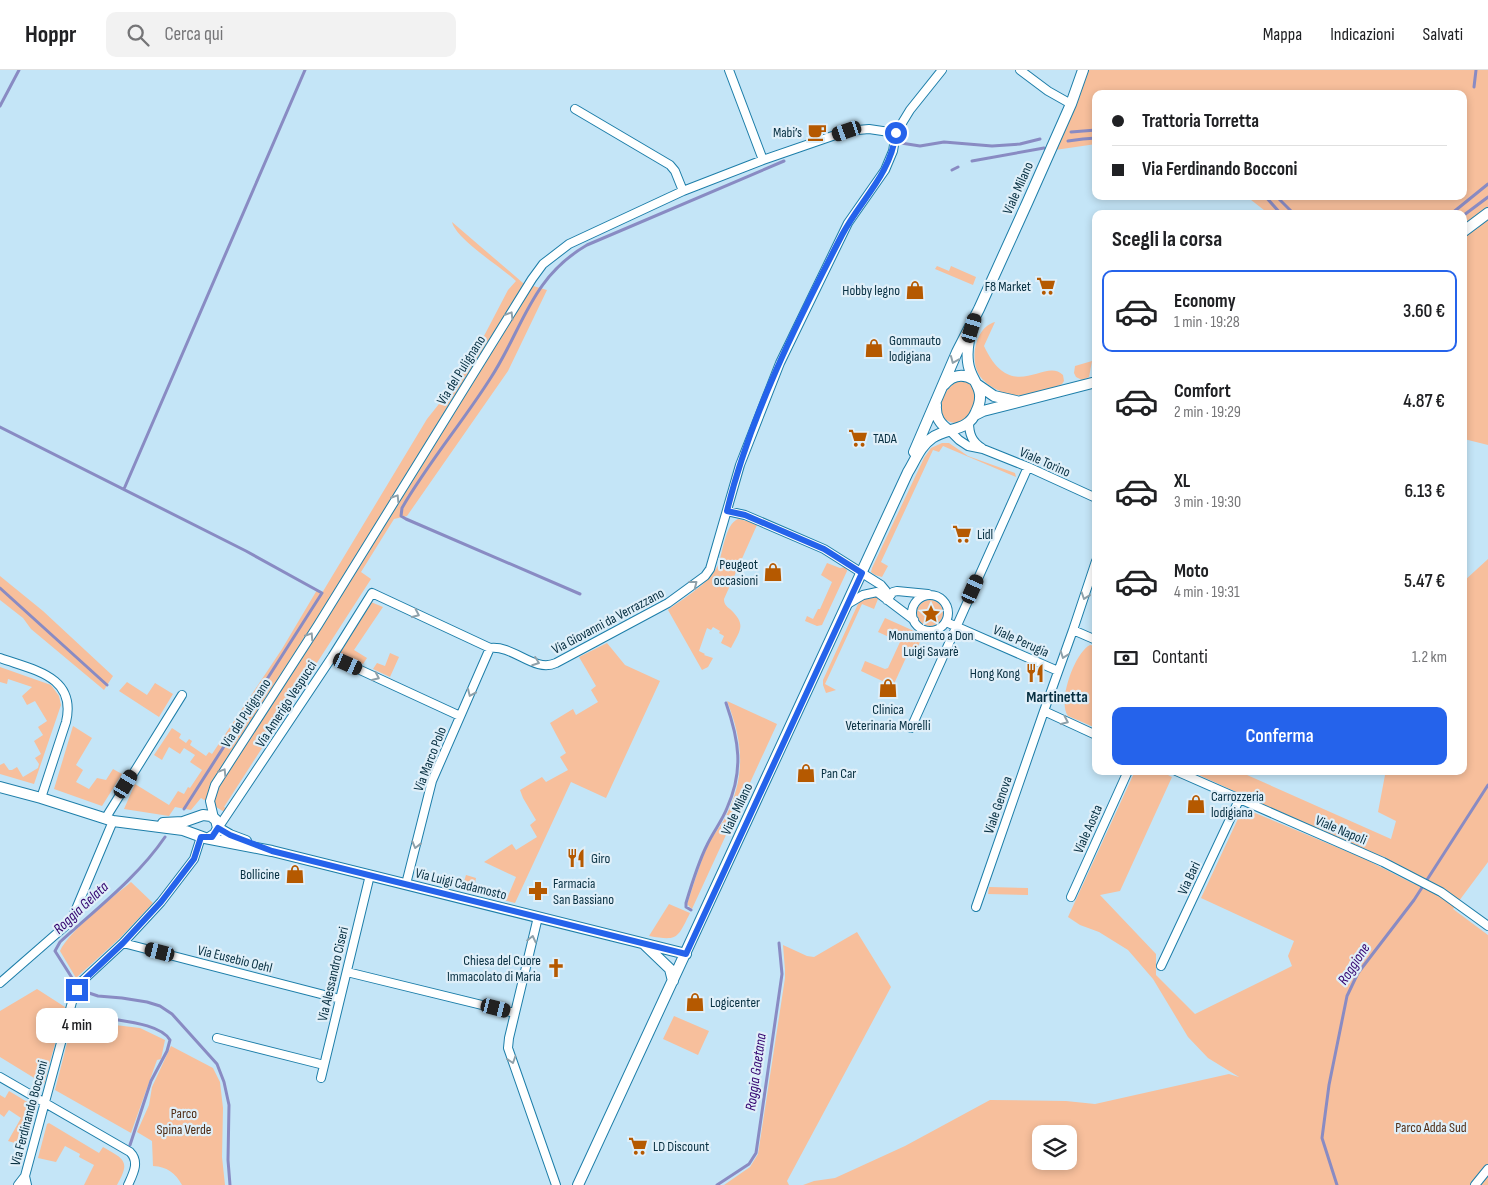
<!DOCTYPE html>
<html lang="it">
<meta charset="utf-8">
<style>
body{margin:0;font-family:"Sofia Sans Condensed",sans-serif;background:#f2f2f2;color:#202124;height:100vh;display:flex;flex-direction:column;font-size:19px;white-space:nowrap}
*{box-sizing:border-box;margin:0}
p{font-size:16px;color:#757577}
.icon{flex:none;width:28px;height:28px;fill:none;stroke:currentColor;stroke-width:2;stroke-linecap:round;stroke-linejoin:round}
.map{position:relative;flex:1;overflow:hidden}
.panel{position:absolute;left:1092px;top:140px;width:375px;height:565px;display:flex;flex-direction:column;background:#fff;border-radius:10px;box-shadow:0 2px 8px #0003}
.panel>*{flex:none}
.guide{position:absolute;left:1092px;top:20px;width:375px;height:110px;border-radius:10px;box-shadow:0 2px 8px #0003;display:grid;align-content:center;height:110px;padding:0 20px;background:#fff}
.tools{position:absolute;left:1032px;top:1055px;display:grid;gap:10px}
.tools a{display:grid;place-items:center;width:45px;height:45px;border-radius:10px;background:#fff;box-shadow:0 2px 8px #0003;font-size:25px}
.end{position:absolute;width:22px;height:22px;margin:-11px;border:6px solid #2563eb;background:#fff;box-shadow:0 0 0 2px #fff}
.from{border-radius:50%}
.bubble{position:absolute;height:35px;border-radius:10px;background:#fff;box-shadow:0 2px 8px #0003;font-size:16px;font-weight:600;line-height:35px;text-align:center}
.car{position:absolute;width:15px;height:30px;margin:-15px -8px;border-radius:6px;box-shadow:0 0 4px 1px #0007;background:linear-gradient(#222 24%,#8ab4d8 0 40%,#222 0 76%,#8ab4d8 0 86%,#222 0)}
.guide b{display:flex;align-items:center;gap:18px;height:48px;font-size:19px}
.guide b+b{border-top:1px solid #e0e0e0}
.guide i{width:12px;height:12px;background:#202124}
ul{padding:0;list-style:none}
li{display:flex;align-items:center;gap:15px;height:82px;margin:0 10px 8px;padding:0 10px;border:2px solid transparent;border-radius:10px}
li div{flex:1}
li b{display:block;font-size:19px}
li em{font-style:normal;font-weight:600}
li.active{border-color:#2563eb}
li>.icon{width:45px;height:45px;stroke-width:1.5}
h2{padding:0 20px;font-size:22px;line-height:60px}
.pay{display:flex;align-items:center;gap:12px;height:55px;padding:0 20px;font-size:19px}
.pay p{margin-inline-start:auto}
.action{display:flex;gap:10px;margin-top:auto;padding:10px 20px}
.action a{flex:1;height:58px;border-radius:10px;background:#2563eb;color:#fff;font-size:20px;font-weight:600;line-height:58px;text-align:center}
header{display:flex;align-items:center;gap:30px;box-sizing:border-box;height:70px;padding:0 25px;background:#fff;border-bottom:1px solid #e0e0e0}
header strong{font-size:24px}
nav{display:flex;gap:28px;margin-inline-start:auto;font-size:18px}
.search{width:350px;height:45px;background:#f2f2f2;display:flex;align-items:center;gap:12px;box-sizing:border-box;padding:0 18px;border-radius:10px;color:#757577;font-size:19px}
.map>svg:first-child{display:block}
.green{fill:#f7bf9c;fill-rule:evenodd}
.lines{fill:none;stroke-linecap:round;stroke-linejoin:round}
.stream{stroke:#898bc3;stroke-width:3}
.street-casing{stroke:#1d7ea9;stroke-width:10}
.secondary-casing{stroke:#1d7ea9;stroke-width:12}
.street{stroke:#fff;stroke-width:8}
.secondary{stroke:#fff;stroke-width:10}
.oneway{stroke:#8fa1aa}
.route{stroke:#2563eb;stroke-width:6}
.labels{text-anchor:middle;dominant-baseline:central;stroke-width:4.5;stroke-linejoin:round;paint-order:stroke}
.poi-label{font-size:14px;fill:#072f41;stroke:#dfeff9;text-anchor:start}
.street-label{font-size:14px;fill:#072f41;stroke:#dfeff9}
.park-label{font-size:14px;fill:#4f2c14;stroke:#dfeff9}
.water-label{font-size:15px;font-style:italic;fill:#33026f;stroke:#dfeff9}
.quarter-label{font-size:16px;font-weight:bold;fill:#072f41;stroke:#dfeff9}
</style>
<header>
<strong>Hoppr</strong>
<div class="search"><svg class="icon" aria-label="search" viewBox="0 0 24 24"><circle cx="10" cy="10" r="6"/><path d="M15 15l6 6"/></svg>Cerca qui</div>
<nav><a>Mappa</a><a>Indicazioni</a><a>Salvati</a></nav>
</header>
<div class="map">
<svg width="1488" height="1115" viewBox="0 0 1488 1115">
<rect width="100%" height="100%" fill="#c4e5f7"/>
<path class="green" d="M 1088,0 L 1488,0 L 1488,375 L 1464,369 L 1464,144 L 1269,144 L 1246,126 L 1464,126 L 1464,24 L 1096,24 L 1096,74 L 1055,80 L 1082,18 Z
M 452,152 L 523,213 L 547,220 L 508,301 L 407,446 L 394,449 L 361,502 L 371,509 L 224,737 L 228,739 L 226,743 L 201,728 L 191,740 L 175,737 L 169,746 L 124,739 L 135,714 L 169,735 L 178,721 L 184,724 L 188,717 L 190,718 L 202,700 L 190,692 L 195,685 L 184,678 L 180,684 L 169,677 L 162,690 L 154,685 L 172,658 L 181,664 L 179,668 L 186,673 L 189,669 L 192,671 L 190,675 L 206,686 L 209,682 L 212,684 L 282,579 L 317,520 L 322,523 L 427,349 L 458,310 L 473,287 L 508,220 L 516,211 C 501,197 456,169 452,152 Z
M 937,196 L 949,201 L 951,196 L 976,207 L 973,215 L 935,199 Z
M 995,252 L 984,276 C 1012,336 1045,286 1063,305 L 1064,311 L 1062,314 C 1045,323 1018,328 999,324 L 1000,321 C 991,317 983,312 978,303 C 970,287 976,257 995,252 Z
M 1092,291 L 1089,307 L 1082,310 L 1076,307 L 1074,303 L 1075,296 Z
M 958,311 C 993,309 967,372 943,347 C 937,334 945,318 958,311 Z
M 942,373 L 949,373 L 968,386 L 1015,403 L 1016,407 L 943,376 L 939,382 L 933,380 L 881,492 L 888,496 L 882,507 L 875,505 L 871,502 L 872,498 L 924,388 L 931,378 Z
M 738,449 L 747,451 L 757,455 L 724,529 C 724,534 726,536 730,539 C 747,555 740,560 731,578 L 721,573 L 724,566 L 719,563 L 720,561 L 713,557 L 711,560 L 707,558 L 699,581 L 705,584 L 704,585 L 713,588 L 708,597 L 702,600 L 668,540 C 685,527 709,514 718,495 C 723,483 725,454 738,449 Z
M 1488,489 L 1488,792 L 1453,839 L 1488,865 L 1488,1115 L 803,1115 L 814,1111 L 835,1108 L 905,1076 L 990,1030 L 1066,1031 L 1095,1034 L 1229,1004 L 1239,1007 L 1208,988 L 1188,967 L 1153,909 L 1128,880 L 1099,862 L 1080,855 L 1068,847 L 1135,701 L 1160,701 L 1172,707 L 1120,821 L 1100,825 L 1156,884 L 1156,905 L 1195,944 L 1292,896 L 1288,886 L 1294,871 L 1201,828 L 1243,738 L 1365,789 L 1414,814 L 1419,807 L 1386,788 L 1329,764 L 1190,701 L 1238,701 L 1391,769 L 1396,751 L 1378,742 L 1385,705 L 1377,701 L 1464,701 L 1464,511 ZM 1041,1064 L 1069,1064 L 1069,1091 L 1041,1091 Z
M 827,493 L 840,498 L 846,497 L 847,501 L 822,555 L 817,556 L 805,551 L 807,546 L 813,549 L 818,539 L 820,539 L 832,512 L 821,505 Z
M 0,506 L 43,541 L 113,606 L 104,620 L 31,559 L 23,548 L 0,530 Z
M 874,526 L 876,526 L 878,529 L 874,539 L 862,534 L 825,614 L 836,620 L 826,623 L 823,615 L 823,610 L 858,534 L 864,528 Z
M917 543a13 13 0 1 1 26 0a13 13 0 1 1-26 0Z
M 371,532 L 383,537 L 354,580 L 367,588 L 363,594 L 340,584 L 339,581 Z
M 885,548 L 923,565 L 916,581 L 910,579 L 893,616 L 861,601 L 865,591 L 885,599 L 888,598 L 900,572 L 878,562 Z
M 607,573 L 625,595 L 660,611 L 606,728 L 571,712 L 515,833 L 471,822 L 472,817 L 463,815 L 466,805 L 476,808 L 474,818 L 508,826 L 516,807 L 484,792 L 512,774 L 516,780 L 537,767 L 530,755 L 536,750 L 523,728 L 520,720 L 542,707 L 546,712 L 568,700 L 560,687 L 566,683 L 550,653 L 573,639 L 576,645 L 598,632 L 591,620 L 596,616 L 579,587 Z
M 1090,575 L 1096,576 L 1096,658 L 1068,646 C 1057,632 1075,582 1090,575 Z
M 390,583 L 399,587 L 390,607 L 373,599 L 377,593 L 385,596 Z
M 0,597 L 51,615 L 59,626 L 61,635 L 34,714 L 0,704 L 0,695 L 4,693 L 9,700 L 12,700 L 17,697 L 23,707 L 38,698 L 39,694 L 35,688 L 41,684 L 34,671 L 43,665 L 38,657 L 47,651 L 35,631 L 27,635 L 22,626 L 32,617 L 8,609 L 7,614 L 0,612 Z
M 127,612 L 147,625 L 155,613 L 173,624 L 159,647 L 119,621 Z
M 727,631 L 777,654 L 692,839 L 687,834 C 694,814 700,792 709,773 C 713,765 719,758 724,750 C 746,708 744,674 727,631 Z
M 73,656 L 92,668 L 76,695 L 83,700 L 76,712 L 89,719 L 97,708 L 106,710 L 113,699 L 122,704 L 102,736 L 54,719 Z
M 131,812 L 153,833 L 120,868 L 76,908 L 60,881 C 69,861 112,828 131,812 Z
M 989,817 L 1028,818 L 1028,825 L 988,824 Z
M 669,834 L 690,843 C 677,869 678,871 649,866 Z
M 857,862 L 891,917 L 787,1111 L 789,1115 L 724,1115 L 750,1097 L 758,1084 L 785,908 L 785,900 L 783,875 L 807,886 L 814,887 Z
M 37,919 L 65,937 L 44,1014 L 0,987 L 0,941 Z
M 75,942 L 115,955 L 140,958 L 165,970 L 161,989 L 157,990 L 131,1063 L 55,1020 Z
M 674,946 L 709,961 L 698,985 L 663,969 Z
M 171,976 L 213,998 L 220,1012 L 223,1038 L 222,1087 L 225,1115 L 182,1115 C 175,1103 168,1097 153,1096 L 152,1071 L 137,1062 L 149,1035 L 152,1017 Z
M 9,1021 L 34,1036 L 35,1039 L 25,1076 L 8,1071 L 21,1048 L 9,1040 L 4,1047 L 0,1044 L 0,1025 L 5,1028 Z
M 49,1053 L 99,1083 L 103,1077 C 124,1089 131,1091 117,1115 L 84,1115 L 94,1095 L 79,1087 L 80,1084 L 65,1076 L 56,1092 L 38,1088 L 47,1054 Z"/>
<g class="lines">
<path class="stream" d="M 1474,17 L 1476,0
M 0,36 L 19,0
M 1071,62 L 1096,60
M 1068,71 L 1083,69 L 1096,68
M 901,73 L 920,76 L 944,72 L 992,76 L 1020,74 L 1040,69
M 972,91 L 1044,78
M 952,100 L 958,97
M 1265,126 L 1281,144
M 1276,126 L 1294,144
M 1451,144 L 1488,114
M 1464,145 L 1488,127
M 0,357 L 246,481 L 322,523 L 184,739
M 124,419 L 305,0
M 0,518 L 107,615
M 580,524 L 406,449 L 401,446 L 402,438 C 428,393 462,353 490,309 C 523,259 530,208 587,175 L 784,91
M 165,767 C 137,808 96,839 60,872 L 55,881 L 74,911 L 89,923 L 98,926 L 122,928 L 147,932 L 160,936 L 172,944 L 217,994 L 224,1012 L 229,1035 L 228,1090 L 230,1115
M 691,840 L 686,837 L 686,833 C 692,813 698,793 707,775 C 713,762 722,751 727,738 C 744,700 739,670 726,633
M 78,940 C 86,943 93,945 101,947 C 119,951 160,953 170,970 L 167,981 L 151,1011 L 130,1075
M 717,1115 L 749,1094 L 756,1083 L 782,904 L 779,873
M 1337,1115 L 1322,1068 L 1329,1015 L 1347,926 L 1358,903 L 1414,830 L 1488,715"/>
<g class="street-casing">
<path id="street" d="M 729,0 L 763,90
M 1020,0 L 1048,21 L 1071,34
M 575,39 L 670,95 L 675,101 L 683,121
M 969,352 C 969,364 972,372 982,378
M 950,361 L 959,370 L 968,376 L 983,379 L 1028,397 L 1096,428
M 727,441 L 745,445 L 824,479 L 881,515 L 886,521 L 887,530
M912 543a18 18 0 1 1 36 0a18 18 0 1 1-36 0Z
M 887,530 L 893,522 L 897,521 L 928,524
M 846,535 L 863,525 L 877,522 L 914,550
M 946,552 L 1058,601
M 1073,560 L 1096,491
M 1096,570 L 1073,560 L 1044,641 L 1096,665
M 332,587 L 460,646
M 0,588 C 33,600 77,606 66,652 L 41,728
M 911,658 L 1028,397
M 1176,701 L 1383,792 L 1441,822 L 1488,856
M 214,748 L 210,731 L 215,715 L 318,555 L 532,209 L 543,194 L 569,174 L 683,121 L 763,90 L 847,61 L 869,59 L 896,63
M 105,749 L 182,625
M 218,758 L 332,587 L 372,523 L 490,578 C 514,575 534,603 556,593 L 668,533 L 705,506 L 710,499 L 740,395 L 780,293 L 848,153 L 885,100 L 893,81 L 896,63 L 910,40 L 942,0
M 406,814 L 432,711 L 490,578
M 1071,827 L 1128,701
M 976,837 L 1044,641
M 538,847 L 509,968 L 508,978 L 556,1115
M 123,873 L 340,929
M 1161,896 L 1239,730
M 347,902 L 515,943
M 0,913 L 71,851 L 113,751
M 217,968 L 324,995
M 0,1007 L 130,1082 C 140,1092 133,1104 128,1115
M 321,1008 L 370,805
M 18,1115 L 25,1106
M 27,1115 L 25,1106 L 72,932 L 81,912 L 123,873 L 161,832 L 194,789 L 201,767
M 1475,1115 L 1488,1099"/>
</g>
<g class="secondary-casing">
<path id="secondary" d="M 1464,161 L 1488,143
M 944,315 C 952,305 963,303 974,310
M 978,315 L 994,326 L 1016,331
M 936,335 C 935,347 940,354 950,361
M 975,345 L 983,341 L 1096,312
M 914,382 L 957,282 L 979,239 L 1028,131 L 1071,34 L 1083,0
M 0,717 L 41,728 L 113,751 L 183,760 L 205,768 L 272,781 L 686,884
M 163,753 L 183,752 L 203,745 L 211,746 L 216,750 L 218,758 L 215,764 L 209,768
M 218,758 L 230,765 L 246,771
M 645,875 L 670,899 L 673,911
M 578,1115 L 908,402 C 915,391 920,376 932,368 C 947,357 968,362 976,342 C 988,317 970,313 968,292 C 966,276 971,261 975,247"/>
</g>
<use href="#street" class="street"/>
<use href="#secondary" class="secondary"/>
</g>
<defs><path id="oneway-chevron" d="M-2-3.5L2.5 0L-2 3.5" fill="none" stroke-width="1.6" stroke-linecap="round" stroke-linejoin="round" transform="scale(1.25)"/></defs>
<g class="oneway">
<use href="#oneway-chevron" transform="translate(510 245) rotate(-59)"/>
<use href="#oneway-chevron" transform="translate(954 290) rotate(113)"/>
<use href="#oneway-chevron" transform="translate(396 428) rotate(-58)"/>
<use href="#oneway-chevron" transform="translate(694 514) rotate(-38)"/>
<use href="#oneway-chevron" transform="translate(1085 526) rotate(109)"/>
<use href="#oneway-chevron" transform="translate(416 544) rotate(25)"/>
<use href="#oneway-chevron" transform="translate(310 566) rotate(-57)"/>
<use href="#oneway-chevron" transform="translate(1064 585) rotate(110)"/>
<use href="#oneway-chevron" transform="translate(536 592) rotate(20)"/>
<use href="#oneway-chevron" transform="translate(376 607) rotate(25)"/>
<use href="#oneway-chevron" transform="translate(471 623) rotate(114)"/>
<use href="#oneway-chevron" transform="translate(1065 651) rotate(25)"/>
<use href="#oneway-chevron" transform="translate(223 702) rotate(-58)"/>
<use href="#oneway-chevron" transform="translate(416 775) rotate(104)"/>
<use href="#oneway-chevron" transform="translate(532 869) rotate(-77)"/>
<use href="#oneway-chevron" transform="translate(512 990) rotate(72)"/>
</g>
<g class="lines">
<path class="route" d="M 77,920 L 85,909 L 123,873 L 161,832 L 194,789 L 201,767 L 212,767 L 218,758 L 230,765 L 272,781 L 686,884 L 862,503 L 824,479 L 745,445 L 727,441 C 750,346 797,252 842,165 C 861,129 890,106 896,63"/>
</g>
<defs>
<g id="cafe-bare" transform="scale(1.5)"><path d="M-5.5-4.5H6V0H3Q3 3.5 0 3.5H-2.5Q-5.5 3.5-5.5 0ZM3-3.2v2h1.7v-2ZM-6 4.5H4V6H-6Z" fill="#b55900" stroke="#dfeff9" stroke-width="2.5" paint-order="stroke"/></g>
<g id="supermarket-bare" transform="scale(1.5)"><path d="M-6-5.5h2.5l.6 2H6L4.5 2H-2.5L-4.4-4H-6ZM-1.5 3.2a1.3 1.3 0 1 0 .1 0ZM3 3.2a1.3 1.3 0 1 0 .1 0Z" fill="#b55900" stroke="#dfeff9" stroke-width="2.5" paint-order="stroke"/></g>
<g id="shop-bare" transform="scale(1.5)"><path d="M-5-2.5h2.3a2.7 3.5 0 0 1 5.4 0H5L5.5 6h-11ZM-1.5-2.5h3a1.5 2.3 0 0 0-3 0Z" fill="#b55900" stroke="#dfeff9" stroke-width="2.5" paint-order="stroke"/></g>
<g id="sight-bare" transform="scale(1.5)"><path d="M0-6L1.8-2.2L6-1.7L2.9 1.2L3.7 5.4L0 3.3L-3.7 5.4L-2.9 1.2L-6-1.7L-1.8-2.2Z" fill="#b55900" stroke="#dfeff9" stroke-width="2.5" paint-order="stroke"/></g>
<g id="restaurant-bare" transform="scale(1.5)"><path d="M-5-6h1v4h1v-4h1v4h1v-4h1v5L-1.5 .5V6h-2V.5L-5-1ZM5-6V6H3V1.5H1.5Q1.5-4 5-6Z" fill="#b55900" stroke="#dfeff9" stroke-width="2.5" paint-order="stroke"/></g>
<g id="pharmacy-bare" transform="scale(1.5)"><path d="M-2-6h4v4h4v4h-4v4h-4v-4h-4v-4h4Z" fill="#b55900" stroke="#dfeff9" stroke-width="2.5" paint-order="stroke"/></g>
<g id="church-bare" transform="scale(1.5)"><path d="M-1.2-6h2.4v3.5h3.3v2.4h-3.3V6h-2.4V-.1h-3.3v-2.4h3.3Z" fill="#b55900" stroke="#dfeff9" stroke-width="2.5" paint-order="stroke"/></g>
</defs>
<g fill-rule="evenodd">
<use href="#cafe-bare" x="817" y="62"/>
<use href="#supermarket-bare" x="1046" y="216"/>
<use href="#shop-bare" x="915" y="220"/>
<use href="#shop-bare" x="874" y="278"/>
<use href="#supermarket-bare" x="858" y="368"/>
<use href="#supermarket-bare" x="962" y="464"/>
<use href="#shop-bare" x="773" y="502"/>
<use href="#sight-bare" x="931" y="544"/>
<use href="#restaurant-bare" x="1035" y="603"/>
<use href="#shop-bare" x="888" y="618"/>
<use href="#shop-bare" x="806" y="703"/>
<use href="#shop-bare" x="1196" y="734"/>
<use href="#restaurant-bare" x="576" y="788"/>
<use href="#shop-bare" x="295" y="804"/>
<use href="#pharmacy-bare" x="538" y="821"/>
<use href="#church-bare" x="556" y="898"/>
<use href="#shop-bare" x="695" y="932"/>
<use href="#supermarket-bare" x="638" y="1076"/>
</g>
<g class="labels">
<g class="poi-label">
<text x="802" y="62" text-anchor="end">Mabi’s</text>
<text x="1031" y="216" text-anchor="end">F8 Market</text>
<text x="900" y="220" text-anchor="end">Hobby legno</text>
<text x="889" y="270">Gommauto<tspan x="889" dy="16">lodigiana</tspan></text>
<text x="873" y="368">TADA</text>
<text x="977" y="464">Lidl</text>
<text x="758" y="494" text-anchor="end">Peugeot<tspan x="758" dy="16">occasioni</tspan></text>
<text x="931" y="565" text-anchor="middle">Monumento a Don<tspan x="931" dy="16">Luigi Savarè</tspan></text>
<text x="1020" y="603" text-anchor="end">Hong Kong</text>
<text x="888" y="639" text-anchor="middle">Clinica<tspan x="888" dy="16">Veterinaria Morelli</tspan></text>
<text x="821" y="703">Pan Car</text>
<text x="1211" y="726">Carrozzeria<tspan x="1211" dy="16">lodigiana</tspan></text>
<text x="591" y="788">Giro</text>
<text x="280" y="804" text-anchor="end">Bollicine</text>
<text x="553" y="813">Farmacia<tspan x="553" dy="16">San Bassiano</tspan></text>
<text x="541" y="890" text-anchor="end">Chiesa del Cuore<tspan x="541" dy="16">Immacolato di Maria</tspan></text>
<text x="710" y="932">Logicenter</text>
<text x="653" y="1076">LD Discount</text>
</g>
<g class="street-label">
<text transform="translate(1018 118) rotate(-66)">Viale Milano</text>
<text transform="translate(461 300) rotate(-58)">Via del Pulignano</text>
<text transform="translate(1045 392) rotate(24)">Viale Torino</text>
<text transform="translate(608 551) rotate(-28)">Via Giovanni da Verrazzano</text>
<text transform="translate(1021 571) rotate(24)">Viale Perugia</text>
<text transform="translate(286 634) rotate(-57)">Via Amerigo Vespucci</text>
<text transform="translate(246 643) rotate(-57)">Via del Pulignano</text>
<text transform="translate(430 689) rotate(-69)">Via Marco Polo</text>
<text transform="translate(998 735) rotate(-71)">Viale Genova</text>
<text transform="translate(737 739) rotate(-65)">Viale Milano</text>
<text transform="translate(1088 759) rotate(-66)">Viale Aosta</text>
<text transform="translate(1341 760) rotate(23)">Viale Napoli</text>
<text transform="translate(1189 808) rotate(-65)">Via Bari</text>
<text transform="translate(461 814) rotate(14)">Via Luigi Cadamosto</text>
<text transform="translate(235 889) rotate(14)">Via Eusebio Oehl</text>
<text transform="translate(333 904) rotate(-77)">Via Alessandro Ciseri</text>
<text transform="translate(29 1043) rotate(-75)">Via Ferdinando Bocconi</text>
</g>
<g class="park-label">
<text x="184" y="1043">Parco<tspan x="184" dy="16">Spina Verde</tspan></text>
<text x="1431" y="1057">Parco Adda Sud</text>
</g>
<g class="water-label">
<text transform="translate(81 838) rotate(-43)">Roggia Gelata</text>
<text transform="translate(1354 894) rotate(-57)">Roggione</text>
<text transform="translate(756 1002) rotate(-82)">Roggia Gaetana</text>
</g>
<g class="quarter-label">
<text x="1057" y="627">Martinetta</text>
</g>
</g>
</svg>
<div class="tools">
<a><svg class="icon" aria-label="layers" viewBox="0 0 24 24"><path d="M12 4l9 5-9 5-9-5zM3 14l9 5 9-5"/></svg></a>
</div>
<i class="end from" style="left:896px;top:63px"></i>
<i class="end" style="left:77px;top:920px"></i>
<div class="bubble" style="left:36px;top:938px;width:82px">4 min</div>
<i class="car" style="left:847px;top:61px;rotate:251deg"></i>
<i class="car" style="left:972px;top:258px;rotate:17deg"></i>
<i class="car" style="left:973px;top:519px;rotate:24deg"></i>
<i class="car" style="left:348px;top:594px;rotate:114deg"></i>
<i class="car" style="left:126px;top:714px;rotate:31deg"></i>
<i class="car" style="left:160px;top:882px;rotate:284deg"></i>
<i class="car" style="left:496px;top:938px;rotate:104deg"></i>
<div class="guide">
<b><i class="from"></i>Trattoria Torretta</b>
<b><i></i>Via Ferdinando Bocconi</b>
</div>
<section class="panel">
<h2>Scegli la corsa</h2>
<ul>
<li class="active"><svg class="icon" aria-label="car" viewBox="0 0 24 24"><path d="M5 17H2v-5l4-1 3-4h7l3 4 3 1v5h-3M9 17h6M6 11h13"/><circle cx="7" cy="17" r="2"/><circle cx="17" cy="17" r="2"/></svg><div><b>Economy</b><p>1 min · 19:28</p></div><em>3.60 €</em></li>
<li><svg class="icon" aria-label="car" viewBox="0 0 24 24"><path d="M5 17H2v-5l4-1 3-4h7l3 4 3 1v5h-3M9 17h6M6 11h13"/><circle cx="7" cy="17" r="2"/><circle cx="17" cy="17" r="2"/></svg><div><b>Comfort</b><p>2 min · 19:29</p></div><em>4.87 €</em></li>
<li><svg class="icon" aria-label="car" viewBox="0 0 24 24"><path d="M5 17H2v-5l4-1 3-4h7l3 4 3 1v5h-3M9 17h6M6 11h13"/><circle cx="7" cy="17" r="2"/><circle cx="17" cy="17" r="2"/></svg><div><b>XL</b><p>3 min · 19:30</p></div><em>6.13 €</em></li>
<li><svg class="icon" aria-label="car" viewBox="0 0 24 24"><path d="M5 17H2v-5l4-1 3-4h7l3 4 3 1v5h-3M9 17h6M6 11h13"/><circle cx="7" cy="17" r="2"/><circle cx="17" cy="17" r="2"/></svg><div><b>Moto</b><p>4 min · 19:31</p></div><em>5.47 €</em></li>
</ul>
<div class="pay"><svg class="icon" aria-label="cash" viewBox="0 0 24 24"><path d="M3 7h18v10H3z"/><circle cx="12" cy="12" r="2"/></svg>Contanti<p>1.2 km</p></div>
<div class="action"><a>Conferma</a></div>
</section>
</div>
